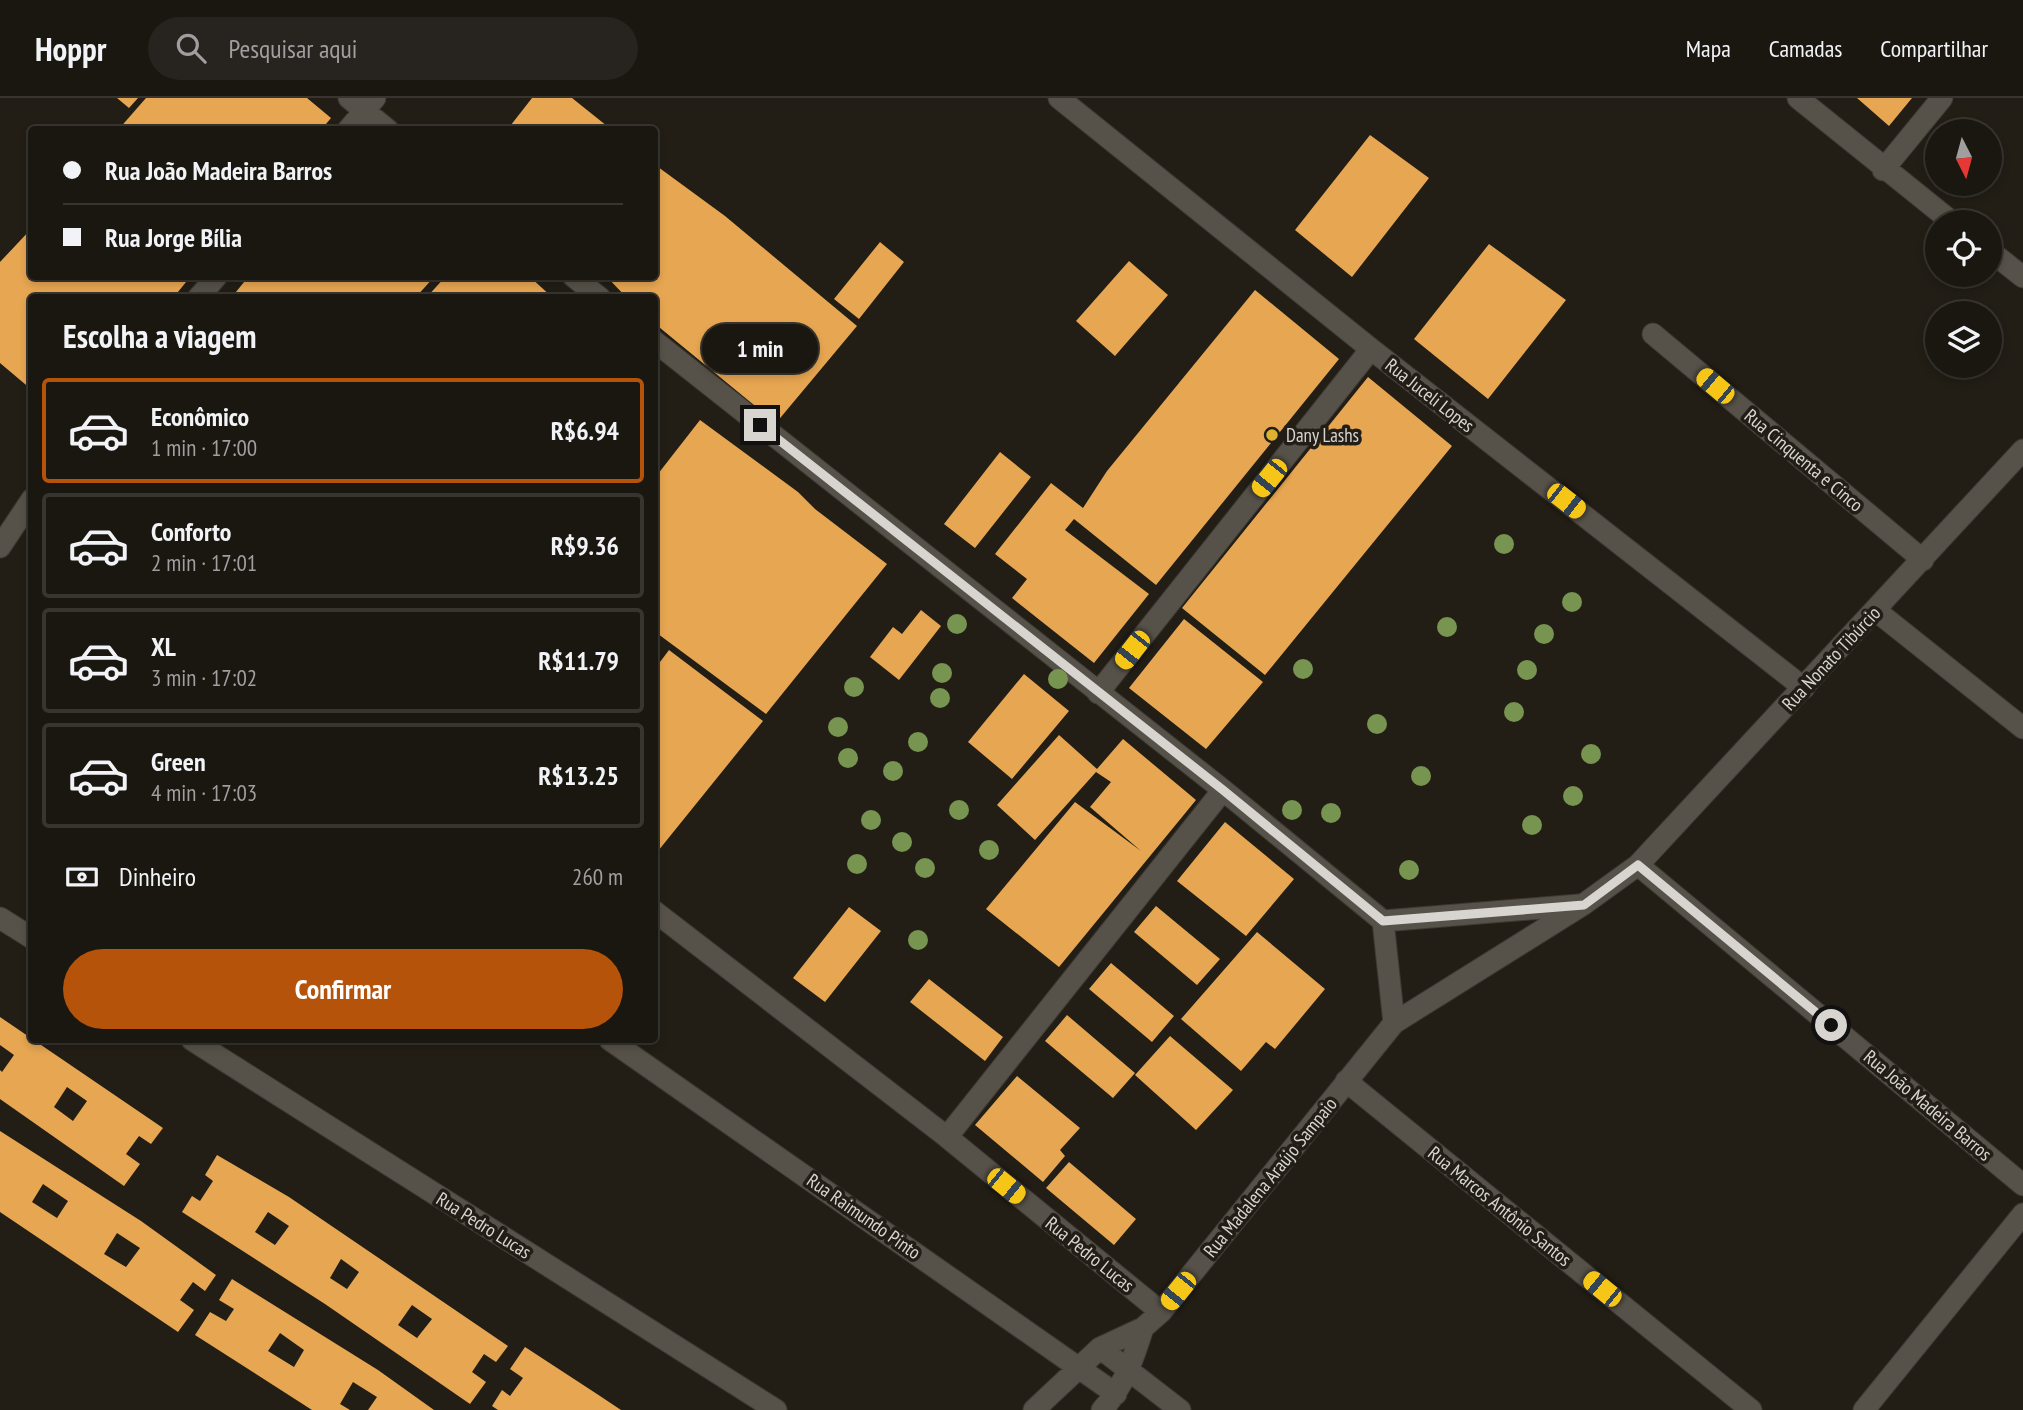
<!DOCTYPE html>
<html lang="pt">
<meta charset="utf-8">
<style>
body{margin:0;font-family:"PT Sans Narrow",sans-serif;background:#27231e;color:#f1f3f6;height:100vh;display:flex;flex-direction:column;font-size:26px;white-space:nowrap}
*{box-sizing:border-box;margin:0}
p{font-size:23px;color:#9f9f9f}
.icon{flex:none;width:38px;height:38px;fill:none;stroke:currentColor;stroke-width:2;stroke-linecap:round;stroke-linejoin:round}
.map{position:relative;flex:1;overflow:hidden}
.panel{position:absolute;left:28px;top:196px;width:630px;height:749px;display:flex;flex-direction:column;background:#1a1610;border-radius:7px;box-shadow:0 4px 10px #0003,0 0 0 2px #383530}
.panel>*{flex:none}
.top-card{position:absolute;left:28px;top:28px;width:630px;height:154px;border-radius:7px;box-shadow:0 4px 10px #0003,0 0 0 2px #383530;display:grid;align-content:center;height:154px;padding:0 35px;background:#1a1610}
.needle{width:46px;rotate:174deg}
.fabs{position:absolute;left:1925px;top:21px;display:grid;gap:14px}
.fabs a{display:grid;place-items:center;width:77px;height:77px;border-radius:50%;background:#1a1610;box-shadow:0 4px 10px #0003,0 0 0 2px #383530;font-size:35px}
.end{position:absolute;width:32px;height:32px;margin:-16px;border:9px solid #d8d5d0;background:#111;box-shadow:0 0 0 4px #111}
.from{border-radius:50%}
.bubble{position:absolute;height:49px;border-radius:24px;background:#1a1610;box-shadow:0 4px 10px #0003,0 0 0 2px #383530;font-size:23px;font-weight:700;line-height:49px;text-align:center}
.car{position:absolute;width:21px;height:42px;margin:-21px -10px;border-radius:9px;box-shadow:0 0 5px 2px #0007;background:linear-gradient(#f5c518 24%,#345 0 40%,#f5c518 0 76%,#345 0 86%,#f5c518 0)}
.top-card b{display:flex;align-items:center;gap:24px;height:66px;font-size:26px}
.top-card b+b{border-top:2px solid #383530}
.top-card i{width:18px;height:18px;background:#f1f3f6}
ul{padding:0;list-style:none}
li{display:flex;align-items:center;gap:21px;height:105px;margin:0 14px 10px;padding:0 21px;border:4px solid #383530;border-radius:7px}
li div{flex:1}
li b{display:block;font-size:26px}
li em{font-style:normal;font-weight:700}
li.selected{border-color:#b45309}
li>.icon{width:63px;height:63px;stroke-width:1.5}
h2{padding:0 35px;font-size:32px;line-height:84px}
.pay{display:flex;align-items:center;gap:18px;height:77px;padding:0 35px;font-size:26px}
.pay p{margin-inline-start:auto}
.action{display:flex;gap:14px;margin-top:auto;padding:14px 35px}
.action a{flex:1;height:80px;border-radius:42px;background:#b45309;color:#fff;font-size:28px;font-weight:700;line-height:80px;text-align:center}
header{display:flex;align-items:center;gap:42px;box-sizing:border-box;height:98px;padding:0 35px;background:#1a1610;border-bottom:2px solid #383530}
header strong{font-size:33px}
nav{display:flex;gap:38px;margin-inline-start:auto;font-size:24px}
.search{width:490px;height:63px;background:#27231e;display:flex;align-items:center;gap:18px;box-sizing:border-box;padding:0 24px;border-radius:38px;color:#9f9f9f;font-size:26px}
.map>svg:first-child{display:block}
.building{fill:#e7a651;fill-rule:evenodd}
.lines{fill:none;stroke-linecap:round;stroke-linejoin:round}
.minor-casing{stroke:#3d3934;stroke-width:23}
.minor{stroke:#575249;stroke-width:21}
.tree{fill:#779451}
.route{stroke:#d8d5d0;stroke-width:9}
.poi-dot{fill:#deb133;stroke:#221e16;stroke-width:2.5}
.labels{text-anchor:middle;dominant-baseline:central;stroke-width:7;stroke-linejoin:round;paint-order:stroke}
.street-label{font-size:19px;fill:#d8d5d0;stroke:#221e16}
.poi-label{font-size:19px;fill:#d8d5d0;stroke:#221e16;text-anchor:start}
</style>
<header>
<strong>Hoppr</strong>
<div class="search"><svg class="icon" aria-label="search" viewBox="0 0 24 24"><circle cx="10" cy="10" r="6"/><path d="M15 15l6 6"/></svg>Pesquisar aqui</div>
<nav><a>Mapa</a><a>Camadas</a><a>Compartilhar</a></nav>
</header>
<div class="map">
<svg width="2023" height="1312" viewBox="0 0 2023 1312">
<rect width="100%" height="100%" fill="#221e16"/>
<path class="building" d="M 117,0 L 138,0 L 129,10 Z
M 146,0 L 307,0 L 331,20 L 321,32 L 118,32 Z
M 532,0 L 572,0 L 612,32 L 507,32 Z
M 1857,0 L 1912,0 L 1889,28 Z
M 1370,37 L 1429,80 L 1352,179 L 1295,132 Z
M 654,66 L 725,118 L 857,228 L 776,325 L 654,225 L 654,200 L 627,200 L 606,178 L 654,178 Z
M 32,130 L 32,178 L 191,178 L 173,200 L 32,200 L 32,292 L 0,265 L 0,164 Z
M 880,144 L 904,164 L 859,221 L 834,201 Z
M 1489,146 L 1566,202 L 1488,301 L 1414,241 Z
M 1129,163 L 1168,197 L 1115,258 L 1076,223 Z
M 249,178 L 435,178 L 415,200 L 231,200 Z
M 446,178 L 529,178 L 553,200 L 426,200 Z
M 1255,192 L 1339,261 L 1156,487 L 1074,421 L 1065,432 L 1149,496 L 1094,565 L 1012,500 L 1027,481 L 995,456 L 1051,385 L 1083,410 L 1107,373 Z
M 1368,279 L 1452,348 L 1265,577 L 1182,510 Z
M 700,322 L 798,394 L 815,411 L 887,466 L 766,616 L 654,533 L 654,381 Z
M 1000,354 L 1031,379 L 975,450 L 944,426 Z
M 921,512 L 941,528 L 899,582 L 870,559 L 893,529 L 902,536 Z
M 1184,521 L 1263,584 L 1206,651 L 1129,590 Z
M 669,552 L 763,623 L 654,758 L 654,572 Z
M 1024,576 L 1069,613 L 1012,681 L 968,644 Z
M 1059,637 L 1097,671 L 1123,641 L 1196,702 L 1059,869 L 986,811 L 1075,704 L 1141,753 L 1090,709 L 1111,684 L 1096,674 L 1035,742 L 997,707 Z
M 1225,724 L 1294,781 L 1246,838 L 1177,783 Z
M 1156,808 L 1220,861 L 1197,887 L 1134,834 Z
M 849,809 L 881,833 L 825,904 L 793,880 Z
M 1257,834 L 1325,891 L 1275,951 L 1266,944 L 1241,973 L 1181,921 Z
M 1111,865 L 1174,918 L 1152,944 L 1089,891 Z
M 929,881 L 1003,939 L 985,963 L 910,904 Z
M 1067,917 L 1135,975 L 1113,1000 L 1045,943 Z
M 0,919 L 163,1030 L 151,1046 L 139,1038 L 126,1056 L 140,1066 L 124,1088 L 0,1001 L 0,972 L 2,974 L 14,957 L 0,947 ZM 67,989 L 87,1003 L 73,1023 L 54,1009 Z
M 1170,938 L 1233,992 L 1196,1032 L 1135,977 Z
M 1017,978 L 1080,1030 L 1060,1052 L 1065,1058 L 1043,1084 L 975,1027 Z
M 0,1033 L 141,1123 L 216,1177 L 205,1193 L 193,1184 L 180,1202 L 194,1212 L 178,1234 L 0,1114 ZM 43,1086 L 68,1103 L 57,1120 L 32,1104 ZM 117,1135 L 140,1150 L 126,1169 L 104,1156 Z
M 217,1057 L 289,1099 L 508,1248 L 496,1264 L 484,1256 L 472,1274 L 486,1284 L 470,1306 L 325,1206 L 182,1114 L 192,1098 L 200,1103 L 213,1083 L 205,1077 ZM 268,1114 L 289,1128 L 275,1147 L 255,1134 ZM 341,1161 L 359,1174 L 347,1191 L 330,1180 ZM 412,1207 L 432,1221 L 417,1240 L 398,1227 Z
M 1069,1064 L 1136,1121 L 1114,1147 L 1046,1090 Z
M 232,1181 L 378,1272 L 434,1312 L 368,1312 L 377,1299 L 353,1284 L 340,1306 L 350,1312 L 312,1312 L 195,1237 L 210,1214 L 226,1223 L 234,1211 L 219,1202 ZM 280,1235 L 304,1252 L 294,1269 L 268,1253 Z
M 525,1249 L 597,1296 L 621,1312 L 498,1312 L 492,1308 L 502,1292 L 510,1298 L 523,1280 L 510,1271 Z"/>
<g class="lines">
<g class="minor-casing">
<path id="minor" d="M 349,0 L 388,32
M 1059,0 L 1371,251 L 1804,590
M 1798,0 L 1952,124
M 348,32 L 375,0
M 1883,72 L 1942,0
M 1990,153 L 2023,179
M 573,178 L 600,200
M 198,200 L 217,178
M 1653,236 L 1923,462
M 654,243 L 1223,692 L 1383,823
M 0,449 L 32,401
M 1875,512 L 2023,630
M 1098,595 L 1371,251
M 1638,767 L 2023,1087
M 654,813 L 947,1039 L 1161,1214
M 0,820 L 32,840
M 1394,925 L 1383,823 L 1579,807
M 192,942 L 776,1312
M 610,942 L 1116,1296
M 1346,983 L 1751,1312
M 947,1039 L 1223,692
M 1100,1250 L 1180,1312
M 1034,1312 L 1100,1250 L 1143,1230 L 1161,1214 L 1394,925 L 1584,806 L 1638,767 L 2023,352
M 1102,1312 C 1124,1288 1133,1262 1143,1230
M 1864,1312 L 2023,1116"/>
</g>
<use href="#minor" class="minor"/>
</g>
<g class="tree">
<circle cx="1504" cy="446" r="10"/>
<circle cx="1572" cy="504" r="10"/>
<circle cx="957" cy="526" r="10"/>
<circle cx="1447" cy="529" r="10"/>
<circle cx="1544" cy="536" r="10"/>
<circle cx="1303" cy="571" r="10"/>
<circle cx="1527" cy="572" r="10"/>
<circle cx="942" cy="575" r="10"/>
<circle cx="1058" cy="581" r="10"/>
<circle cx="854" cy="589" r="10"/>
<circle cx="940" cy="600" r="10"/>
<circle cx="1514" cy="614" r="10"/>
<circle cx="1377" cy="626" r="10"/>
<circle cx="838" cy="629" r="10"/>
<circle cx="918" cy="644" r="10"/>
<circle cx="1591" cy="656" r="10"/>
<circle cx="848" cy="660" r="10"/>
<circle cx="893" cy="673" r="10"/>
<circle cx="1421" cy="678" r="10"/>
<circle cx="1573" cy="698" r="10"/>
<circle cx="959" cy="712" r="10"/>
<circle cx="1292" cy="712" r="10"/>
<circle cx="1331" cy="715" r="10"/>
<circle cx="871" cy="722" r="10"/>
<circle cx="1532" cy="727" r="10"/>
<circle cx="902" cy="744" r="10"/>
<circle cx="989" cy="752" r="10"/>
<circle cx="857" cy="766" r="10"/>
<circle cx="925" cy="770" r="10"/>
<circle cx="1409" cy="772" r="10"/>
<circle cx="918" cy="842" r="10"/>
</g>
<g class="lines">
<path class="route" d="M 760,327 L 1223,692 L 1383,823 L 1584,807 L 1638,767 L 1831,927"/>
</g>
<circle class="poi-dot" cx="1272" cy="337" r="7"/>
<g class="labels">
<g class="street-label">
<text transform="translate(1430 297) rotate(38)">Rua Juceli Lopes</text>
<text transform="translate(1804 362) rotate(40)">Rua Cinquenta e Cinco</text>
<text transform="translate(1831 560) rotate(-47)">Rua Nonato Tibúrcio</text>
<text transform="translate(1928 1007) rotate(40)">Rua João Madeira Barros</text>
<text transform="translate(1270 1079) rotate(-51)">Rua Madalena Araújo Sampaio</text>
<text transform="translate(1500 1108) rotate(39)">Rua Marcos Antônio Santos</text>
<text transform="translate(864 1118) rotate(35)">Rua Raimundo Pinto</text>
<text transform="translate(484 1127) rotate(32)">Rua Pedro Lucas</text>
<text transform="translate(1090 1156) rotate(39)">Rua Pedro Lucas</text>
</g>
<g class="poi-label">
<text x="1286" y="337">Dany Lashs</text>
</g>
</g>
</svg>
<div class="fabs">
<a><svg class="needle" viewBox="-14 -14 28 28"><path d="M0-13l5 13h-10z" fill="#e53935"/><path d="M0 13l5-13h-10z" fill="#9f9f9f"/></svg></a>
<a><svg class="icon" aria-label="locate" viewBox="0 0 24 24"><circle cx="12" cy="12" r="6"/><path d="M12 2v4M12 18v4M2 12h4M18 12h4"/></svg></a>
<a><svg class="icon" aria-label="layers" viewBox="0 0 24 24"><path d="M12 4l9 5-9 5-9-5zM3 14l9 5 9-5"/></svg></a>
</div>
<i class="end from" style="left:1831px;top:927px"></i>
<i class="end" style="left:760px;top:327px"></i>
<div class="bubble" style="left:702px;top:226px;width:116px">1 min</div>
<i class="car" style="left:1715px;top:288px;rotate:310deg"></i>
<i class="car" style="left:1269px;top:380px;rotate:219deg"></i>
<i class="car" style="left:1566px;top:403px;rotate:128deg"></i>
<i class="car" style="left:1132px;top:552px;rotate:218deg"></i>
<i class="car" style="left:1006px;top:1088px;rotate:129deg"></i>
<i class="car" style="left:1602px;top:1191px;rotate:309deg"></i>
<i class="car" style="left:1178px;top:1193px;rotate:219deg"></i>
<div class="top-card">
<b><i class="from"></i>Rua João Madeira Barros</b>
<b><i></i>Rua Jorge Bília</b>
</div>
<section class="panel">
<h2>Escolha a viagem</h2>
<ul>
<li class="selected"><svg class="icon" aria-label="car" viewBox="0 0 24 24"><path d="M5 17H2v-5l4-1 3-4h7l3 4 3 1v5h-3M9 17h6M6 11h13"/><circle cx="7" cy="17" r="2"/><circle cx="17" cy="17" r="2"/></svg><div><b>Econômico</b><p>1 min · 17:00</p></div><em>R$6.94</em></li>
<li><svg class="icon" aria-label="car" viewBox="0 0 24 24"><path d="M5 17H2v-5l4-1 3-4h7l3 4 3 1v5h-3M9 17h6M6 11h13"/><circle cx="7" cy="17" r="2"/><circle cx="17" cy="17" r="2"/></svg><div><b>Conforto</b><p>2 min · 17:01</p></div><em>R$9.36</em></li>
<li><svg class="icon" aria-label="car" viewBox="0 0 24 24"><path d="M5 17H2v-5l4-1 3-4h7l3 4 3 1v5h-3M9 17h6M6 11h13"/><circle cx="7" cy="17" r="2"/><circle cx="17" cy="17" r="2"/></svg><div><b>XL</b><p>3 min · 17:02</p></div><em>R$11.79</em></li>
<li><svg class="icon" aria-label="car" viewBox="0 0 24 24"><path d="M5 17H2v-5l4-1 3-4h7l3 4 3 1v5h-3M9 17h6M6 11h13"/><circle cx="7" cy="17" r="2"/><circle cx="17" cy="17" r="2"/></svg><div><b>Green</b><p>4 min · 17:03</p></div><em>R$13.25</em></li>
</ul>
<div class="pay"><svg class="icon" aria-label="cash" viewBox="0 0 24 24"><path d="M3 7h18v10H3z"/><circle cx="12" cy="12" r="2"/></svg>Dinheiro<p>260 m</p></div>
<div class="action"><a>Confirmar</a></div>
</section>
</div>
